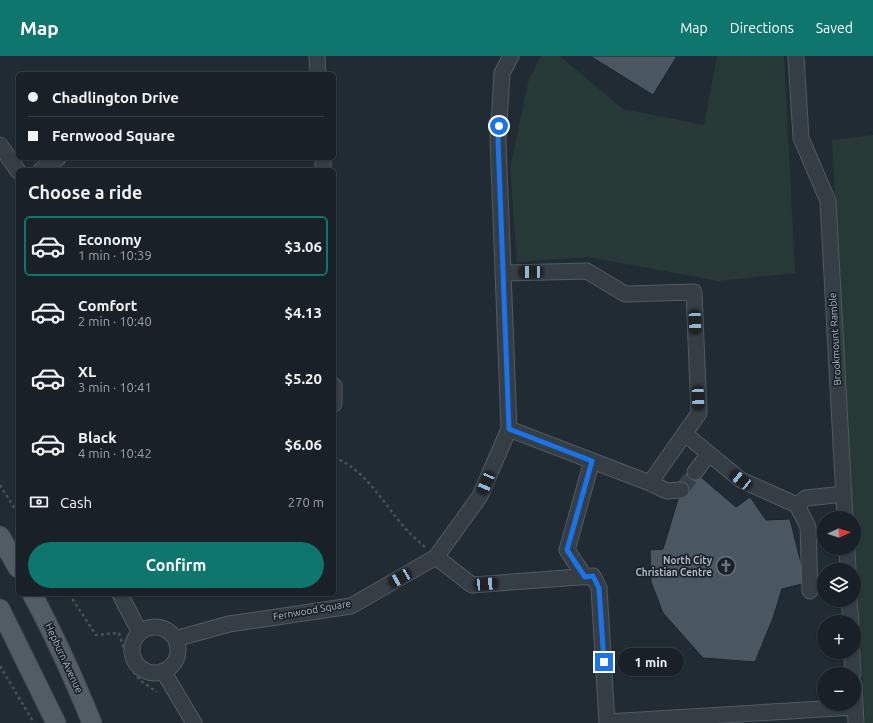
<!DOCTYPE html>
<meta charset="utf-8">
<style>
body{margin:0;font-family:Ubuntu,sans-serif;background:#22282f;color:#f1f3f6;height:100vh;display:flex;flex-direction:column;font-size:15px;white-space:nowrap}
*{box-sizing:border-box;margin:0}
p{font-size:13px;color:#9fa3a7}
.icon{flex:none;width:22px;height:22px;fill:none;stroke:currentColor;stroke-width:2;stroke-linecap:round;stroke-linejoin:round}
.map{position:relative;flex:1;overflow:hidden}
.drawer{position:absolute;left:16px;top:112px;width:320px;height:428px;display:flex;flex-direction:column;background:#192027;border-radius:6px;box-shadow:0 1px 3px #0004,0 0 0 1px #373e44}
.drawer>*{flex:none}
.banner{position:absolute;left:16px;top:16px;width:320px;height:88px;border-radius:6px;box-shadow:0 1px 3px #0004,0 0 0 1px #373e44;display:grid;align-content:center;height:88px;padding:0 12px;background:#192027}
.needle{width:26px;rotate:87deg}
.buttons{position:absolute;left:817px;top:455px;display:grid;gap:8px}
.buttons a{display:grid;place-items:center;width:44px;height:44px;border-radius:50%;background:#192027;box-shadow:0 1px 3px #0004,0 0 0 1px #373e44;font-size:20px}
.end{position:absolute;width:18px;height:18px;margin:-9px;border:5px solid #1a73e8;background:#fff;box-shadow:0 0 0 2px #fff}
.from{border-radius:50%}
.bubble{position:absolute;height:28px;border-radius:14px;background:#192027;box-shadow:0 1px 3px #0004,0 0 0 1px #373e44;font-size:13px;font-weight:700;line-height:28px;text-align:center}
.car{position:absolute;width:12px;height:24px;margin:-12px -6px;border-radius:5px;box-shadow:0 0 3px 1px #0007;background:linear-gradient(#222 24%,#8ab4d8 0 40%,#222 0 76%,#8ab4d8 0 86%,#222 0)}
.banner b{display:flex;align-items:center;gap:14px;height:38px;font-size:15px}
.banner b+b{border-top:1px solid #373e44}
.banner i{width:10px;height:10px;background:#f1f3f6}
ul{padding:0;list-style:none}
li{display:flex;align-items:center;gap:12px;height:60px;margin:0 8px 6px;padding:0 4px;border:2px solid transparent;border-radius:6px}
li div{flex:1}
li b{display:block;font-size:15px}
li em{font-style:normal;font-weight:700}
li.active{border-color:#0f766e}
li>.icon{width:36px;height:36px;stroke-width:1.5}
h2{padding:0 12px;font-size:18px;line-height:48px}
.pay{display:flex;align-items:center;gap:10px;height:44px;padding:0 12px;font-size:15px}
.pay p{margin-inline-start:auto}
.primary-button{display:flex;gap:8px;margin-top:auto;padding:8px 12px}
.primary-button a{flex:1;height:46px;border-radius:24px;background:#0f766e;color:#fff;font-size:16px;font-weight:700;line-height:46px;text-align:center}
header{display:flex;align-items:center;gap:24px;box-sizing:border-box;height:56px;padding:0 20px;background:#0f766e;color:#fff}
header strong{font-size:19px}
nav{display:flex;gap:22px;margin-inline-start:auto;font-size:14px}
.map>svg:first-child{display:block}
.green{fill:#263937}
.building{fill:#4a5660;stroke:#1c242b}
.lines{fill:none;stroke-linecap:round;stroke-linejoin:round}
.minor-tunnel{stroke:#364049;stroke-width:15;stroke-dasharray:15 8;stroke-linecap:butt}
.minor-casing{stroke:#525b63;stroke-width:17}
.major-casing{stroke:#3e464e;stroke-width:21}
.path{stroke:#435454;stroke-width:2.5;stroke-dasharray:3 3;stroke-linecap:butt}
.minor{stroke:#353d45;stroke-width:15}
.major{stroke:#525c65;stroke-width:19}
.route{stroke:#1a73e8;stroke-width:5}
.labels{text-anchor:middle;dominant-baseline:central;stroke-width:3.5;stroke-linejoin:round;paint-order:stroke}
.street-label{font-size:10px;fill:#afb8c2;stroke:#1a2229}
.poi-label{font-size:10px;font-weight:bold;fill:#afb8c2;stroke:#1a2229;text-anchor:end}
</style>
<header>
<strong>Map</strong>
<nav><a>Map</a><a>Directions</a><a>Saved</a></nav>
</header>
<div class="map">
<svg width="873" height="667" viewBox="0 0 873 667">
<rect width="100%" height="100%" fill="#212b34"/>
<path class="green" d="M 541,0 L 560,0 L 623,53 L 704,69 L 717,0 L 784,0 L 795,217 L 718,225 L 589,201 L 517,206 L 510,112 L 529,23 Z
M 873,79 L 873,667 L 865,667 L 832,84 Z"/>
<path class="building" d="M 590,0 L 677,0 L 653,39 Z
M 688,410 L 736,451 L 750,441 L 766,464 L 790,463 L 806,527 L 782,533 L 773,562 L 755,606 L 703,602 L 663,557 L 651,526 L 650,494 L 663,493 Z"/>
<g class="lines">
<path class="minor-tunnel" d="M 681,434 L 695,416"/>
<g class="minor-casing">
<path id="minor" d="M 317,0 L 318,18
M 796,0 L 801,82 L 828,145 L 845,462
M 0,89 L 18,115
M 323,102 L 323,114
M 41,114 L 58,102
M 503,217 L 587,215 L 625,238 L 694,236 L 699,357 L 650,427 L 509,373
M 334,330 L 334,348
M 685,378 L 741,424 L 797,449 L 806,442 L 844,438
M 695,416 L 709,398
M 650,427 L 667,435 L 681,434
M 797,449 L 808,471 L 810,535
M 847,492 L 848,514
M 436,501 L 480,440 L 509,373 L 498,83 L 502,17 L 511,0
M 585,521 L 567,494 L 592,405
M 120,538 L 140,577
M 849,544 L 851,566
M132 594a23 23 0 1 1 46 0a23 23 0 1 1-46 0Z
M 175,583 L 229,568 L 351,550 L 436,501 L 472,529 L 593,520 L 599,532 L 607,667
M 852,596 L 853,618
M 163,615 L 194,667
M 854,628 L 856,667
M 607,666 L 855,651"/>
</g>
<g class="major-casing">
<path id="major" d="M 0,480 L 18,512
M 32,538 C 55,580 74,623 92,667
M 0,553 L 56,667"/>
</g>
<path class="path" d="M 334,401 C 367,415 382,446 405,472 C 411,479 418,485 425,491
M 0,429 L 18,458
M 69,538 L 96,579 L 119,577
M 119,577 L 130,612 L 141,625 L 157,636
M 0,610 L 34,667"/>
<use href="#minor" class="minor"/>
<use href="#major" class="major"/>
</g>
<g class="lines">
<path class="route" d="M 499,70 L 498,83 L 509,373 L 592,405 L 567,494 L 585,521 L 593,520 L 599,532 L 604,606"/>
</g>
<defs>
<g id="church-ring" transform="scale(1)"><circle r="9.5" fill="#1a2229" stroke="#6b7280" stroke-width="1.5"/><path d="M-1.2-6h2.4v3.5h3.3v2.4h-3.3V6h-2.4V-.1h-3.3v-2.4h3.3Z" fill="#6b7280"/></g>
</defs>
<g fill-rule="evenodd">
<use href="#church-ring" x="726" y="510"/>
</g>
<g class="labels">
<g class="street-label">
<text transform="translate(835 283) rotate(-93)">Brookmount Ramble</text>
<text transform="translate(312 554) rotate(-10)">Fernwood Square</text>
<text transform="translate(64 602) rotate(65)">Hepburn Avenue</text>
</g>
<g class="poi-label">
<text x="712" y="504">North City<tspan x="712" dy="12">Christian Centre</tspan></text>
</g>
</g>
</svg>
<div class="buttons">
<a><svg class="needle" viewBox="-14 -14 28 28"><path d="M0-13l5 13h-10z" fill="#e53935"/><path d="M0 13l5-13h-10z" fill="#9fa3a7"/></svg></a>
<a><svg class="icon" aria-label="layers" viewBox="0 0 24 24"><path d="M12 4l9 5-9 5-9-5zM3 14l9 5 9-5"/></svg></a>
<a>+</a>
<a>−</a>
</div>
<i class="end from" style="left:499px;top:70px"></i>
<i class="end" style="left:604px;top:606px"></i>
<div class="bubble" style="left:618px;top:592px;width:66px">1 min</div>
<i class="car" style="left:531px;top:216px;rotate:269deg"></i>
<i class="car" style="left:695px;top:266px;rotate:178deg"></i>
<i class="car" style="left:698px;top:342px;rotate:178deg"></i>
<i class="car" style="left:741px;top:424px;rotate:309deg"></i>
<i class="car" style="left:486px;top:427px;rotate:203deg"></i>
<i class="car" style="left:400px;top:522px;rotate:240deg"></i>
<i class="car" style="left:486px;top:528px;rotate:86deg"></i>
<div class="banner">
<b><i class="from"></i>Chadlington Drive</b>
<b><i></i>Fernwood Square</b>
</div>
<section class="drawer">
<h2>Choose a ride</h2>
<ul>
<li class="active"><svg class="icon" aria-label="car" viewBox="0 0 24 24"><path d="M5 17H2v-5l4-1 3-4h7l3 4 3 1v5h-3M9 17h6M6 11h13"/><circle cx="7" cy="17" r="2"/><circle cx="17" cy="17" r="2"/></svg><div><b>Economy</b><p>1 min · 10:39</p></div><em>$3.06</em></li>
<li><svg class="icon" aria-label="car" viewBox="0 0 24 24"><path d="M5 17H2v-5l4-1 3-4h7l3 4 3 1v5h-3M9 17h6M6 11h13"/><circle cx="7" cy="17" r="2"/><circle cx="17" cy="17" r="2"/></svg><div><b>Comfort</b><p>2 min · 10:40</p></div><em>$4.13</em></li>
<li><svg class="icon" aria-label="car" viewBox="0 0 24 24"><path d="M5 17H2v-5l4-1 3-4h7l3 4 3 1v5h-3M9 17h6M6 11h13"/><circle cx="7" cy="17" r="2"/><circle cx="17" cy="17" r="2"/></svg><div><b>XL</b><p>3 min · 10:41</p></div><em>$5.20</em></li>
<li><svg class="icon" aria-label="car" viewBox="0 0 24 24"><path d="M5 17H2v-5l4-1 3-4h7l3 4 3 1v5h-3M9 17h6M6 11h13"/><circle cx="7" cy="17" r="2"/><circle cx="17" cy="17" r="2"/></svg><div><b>Black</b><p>4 min · 10:42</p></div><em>$6.06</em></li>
</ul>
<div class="pay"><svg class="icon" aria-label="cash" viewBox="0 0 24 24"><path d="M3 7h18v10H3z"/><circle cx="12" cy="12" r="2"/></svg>Cash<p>270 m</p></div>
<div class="primary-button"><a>Confirm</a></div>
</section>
</div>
